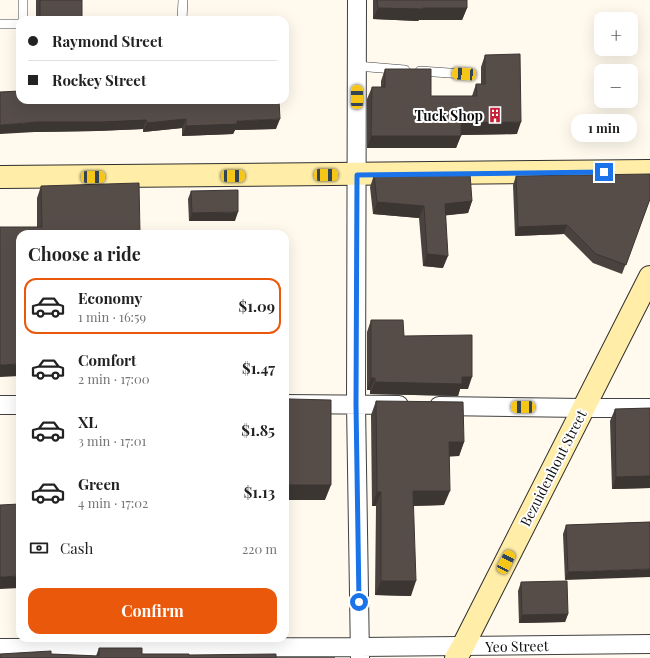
<!DOCTYPE html>
<meta charset="utf-8">
<style>
body{margin:0;font-family:"Playfair Display",serif;background:#f6f6f6;color:#222;height:100vh;display:flex;flex-direction:column;font-size:15px;white-space:nowrap}
*{box-sizing:border-box;margin:0}
p{font-size:13px;color:#767676}
.icon{flex:none;width:22px;height:22px;fill:none;stroke:currentColor;stroke-width:2;stroke-linecap:round;stroke-linejoin:round}
.map{position:relative;flex:1;overflow:hidden}
.side{position:absolute;left:16px;top:230px;width:273px;height:412px;display:flex;flex-direction:column;background:#fff;border-radius:12px;box-shadow:0 4px 16px #0002}
.side>*{flex:none}
.banner{position:absolute;left:16px;top:16px;width:273px;height:88px;border-radius:12px;box-shadow:0 4px 16px #0002;display:grid;align-content:center;height:88px;padding:0 12px;background:#fff}
.controls{position:absolute;left:594px;top:12px;display:grid;gap:8px}
.controls a{display:grid;place-items:center;width:44px;height:44px;border-radius:8px;background:#fff;box-shadow:0 4px 16px #0002;font-size:20px}
.end{position:absolute;width:18px;height:18px;margin:-9px;border:5px solid #1a73e8;background:#fff;box-shadow:0 0 0 2px #fff}
.from{border-radius:50%}
.bubble{position:absolute;height:28px;border-radius:12px;background:#fff;box-shadow:0 4px 16px #0002;font-size:13px;font-weight:700;line-height:28px;text-align:center}
.car{position:absolute;width:12px;height:24px;margin:-12px -6px;border-radius:5px;box-shadow:0 0 3px 1px #0007;background:linear-gradient(#f5c518 24%,#345 0 40%,#f5c518 0 76%,#345 0 86%,#f5c518 0)}
.banner b{display:flex;align-items:center;gap:14px;height:38px;font-size:15px}
.banner b+b{border-top:1px solid #e0e0e0}
.banner i{width:10px;height:10px;background:#222}
ul{padding:0;list-style:none}
li{display:flex;align-items:center;gap:12px;height:56px;margin:0 8px 6px;padding:0 4px;border:2px solid transparent;border-radius:12px}
li div{flex:1}
li b{display:block;font-size:15px}
li em{font-style:normal;font-weight:700}
li.selected{border-color:#ea580c}
li>.icon{width:36px;height:36px;stroke-width:1.5}
h2{padding:0 12px;font-size:18px;line-height:48px}
.pay{display:flex;align-items:center;gap:10px;height:44px;padding:0 12px;font-size:15px}
.pay p{margin-inline-start:auto}
.cta{display:flex;gap:8px;margin-top:auto;padding:8px 12px}
.cta a{flex:1;height:46px;border-radius:12px;background:#ea580c;color:#fff;font-size:16px;font-weight:700;line-height:46px;text-align:center}
.map>svg:first-child{display:block}
.lines{fill:none;stroke-linecap:round;stroke-linejoin:round}
.lane-casing{stroke:#404040;stroke-width:10}
.street-casing{stroke:#404040;stroke-width:20}
.secondary-casing{stroke:#2f2f2f;stroke-width:24}
.lane{stroke:#fff;stroke-width:9}
.street{stroke:#fff;stroke-width:18}
.secondary{stroke:#ffeda8;stroke-width:22}
.wall{fill:#4a423f}
.shaded-wall{fill:#3c3633}
.building{fill:#564d49;stroke:#3c3633}
.route{stroke:#1a73e8;stroke-width:5}
.labels{text-anchor:middle;dominant-baseline:central;stroke-width:4;stroke-linejoin:round;paint-order:stroke}
.poi-label{font-size:14px;font-weight:bold;fill:#0d0d0d;stroke:#fff;text-anchor:end}
.street-label{font-size:14px;fill:#0d0d0d;stroke:#fff}
</style>
<div class="map">
<svg width="650" height="658" viewBox="0 0 650 658">
<rect width="100%" height="100%" fill="#fffaed"/>
<g class="lines">
<g class="lane-casing">
<path id="lane" d="M 23,0 L 23,20
M 182,20 L 183,0
M 0,24 L 20,24
M 357,66 L 405,70
M 420,71 L 464,74"/>
</g>
<g class="street-casing">
<path id="street" d="M 357,0 L 356,404 L 360,658
M 285,404 L 399,405
M 0,405 L 20,405
M 439,406 L 583,408 L 650,408
M 0,648 L 360,647 L 650,644"/>
</g>
<g class="secondary-casing">
<path id="secondary" d="M 0,177 L 650,171
M 456,658 L 463,646 L 650,277"/>
</g>
<use href="#lane" class="lane"/>
<use href="#street" class="street"/>
<use href="#secondary" class="secondary"/>
</g>
<path class="wall" d="M 36,0 L 82,0 L 82,20 L 36,20 Z
M 373,0 L 467,0 L 467,8 L 462,20 L 419,20 L 418,21 L 373,19 Z
M 485,55 L 517,134 L 461,135 L 456,148 L 367,148 L 367,99 L 372,87 L 381,87 L 381,81 L 385,69 L 431,96 L 472,96 L 476,84 L 481,84 L 481,67 Z
M 0,92 L 276,129 L 235,130 L 233,134 L 182,136 L 182,128 L 143,132 L 143,129 L 97,131 L 35,132 Z
M 374,175 L 472,201 L 468,213 L 446,215 L 443,268 L 423,266 L 419,218 L 373,214 L 370,187 Z
M 516,176 L 650,199 L 622,274 L 593,263 L 564,234 L 515,236 L 513,185 Z
M 41,186 L 140,234 L 20,234 L 37,227 L 37,198 Z
M 191,191 L 235,221 L 189,221 L 188,199 Z
M 371,320 L 404,336 L 468,389 L 460,389 L 458,396 L 370,394 L 370,390 L 367,390 L 367,332 Z
M 376,401 L 464,442 L 459,456 L 449,456 L 444,505 L 413,506 L 411,596 L 375,595 L 376,506 L 372,506 L 371,415 Z
M 650,408 L 650,488 L 612,489 L 610,421 L 615,409 Z
M 650,522 L 565,580 L 563,534 L 566,525 Z
M 521,582 L 568,614 L 565,622 L 519,623 L 518,591 Z
M 99,648 L 142,654 L 276,658 L 0,658 L 51,654 L 96,656 Z"/>
<path class="shaded-wall" d="M 378,8 L 467,8 L 462,20 L 419,20 L 418,21 L 373,19 Z
M 186,119 L 182,128 L 143,132 L 147,123 Z
M 280,119 L 276,129 L 235,130 L 233,134 L 182,136 L 186,126 L 237,121 Z
M 146,120 L 143,129 L 97,131 L 35,132 L 0,134 L 0,125 L 39,122 Z
M 521,122 L 517,134 L 457,135 L 461,123 Z
M 371,136 L 461,136 L 456,148 L 367,148 Z
M 472,201 L 468,213 L 441,216 L 445,204 Z
M 377,202 L 424,206 L 419,218 L 373,214 Z
M 238,212 L 235,221 L 189,221 L 192,213 Z
M 567,225 L 564,234 L 515,236 L 518,227 Z
M 427,254 L 448,256 L 443,268 L 423,266 Z
M 20,364 L 20,376 L 0,377 L 0,365 Z
M 462,377 L 472,377 L 468,389 L 460,389 L 458,396 L 370,394 L 375,382 Z
M 371,378 L 375,378 L 370,390 L 367,390 Z
M 449,442 L 464,442 L 459,456 L 444,457 Z
M 650,476 L 650,488 L 612,489 L 616,477 Z
M 285,485 L 331,485 L 325,500 L 285,500 Z
M 413,491 L 450,491 L 444,505 L 408,506 Z
M 377,492 L 381,492 L 376,506 L 372,506 Z
M 285,547 L 288,547 L 285,555 Z
M 650,569 L 650,577 L 565,580 L 568,572 Z
M 20,576 L 20,588 L 0,589 L 0,577 Z
M 381,581 L 416,581 L 411,596 L 375,595 Z
M 568,614 L 565,622 L 519,623 L 522,615 Z"/>
<path class="building" d="M 40,0 L 82,0 L 82,20 L 40,20 Z
M 377,0 L 467,0 L 467,8 L 423,8 L 423,9 L 378,8 Z
M 520,54 L 521,122 L 461,123 L 461,136 L 371,136 L 372,87 L 385,87 L 385,69 L 431,69 L 431,96 L 477,96 L 476,84 L 485,84 L 485,55 Z
M 20,91 L 20,100 L 279,100 L 280,119 L 237,121 L 237,124 L 186,126 L 186,119 L 147,123 L 146,120 L 101,122 L 39,122 L 0,125 L 0,92 Z
M 470,174 L 472,201 L 445,204 L 448,256 L 427,254 L 424,206 L 377,202 L 374,175 Z
M 650,174 L 650,199 L 626,265 L 596,254 L 567,225 L 518,227 L 516,176 Z
M 139,183 L 140,234 L 20,234 L 20,364 L 0,365 L 0,227 L 42,227 L 41,186 Z
M 238,190 L 238,212 L 192,213 L 191,191 Z
M 371,320 L 403,320 L 404,336 L 472,335 L 472,377 L 462,377 L 462,384 L 375,382 L 375,378 L 371,378 Z
M 285,398 L 290,399 L 331,400 L 331,485 L 285,485 Z
M 376,401 L 463,402 L 464,442 L 449,442 L 450,491 L 413,491 L 416,581 L 381,581 L 381,492 L 377,492 Z
M 650,408 L 650,476 L 616,477 L 615,409 Z
M 20,504 L 20,576 L 0,577 L 0,505 Z
M 285,519 L 288,547 L 285,547 Z
M 650,522 L 650,569 L 568,572 L 566,525 Z
M 567,581 L 568,614 L 522,615 L 521,582 Z
M 99,648 L 142,648 L 142,654 L 189,654 L 189,655 L 276,654 L 276,658 L 335,658 L 0,658 L 0,654 L 51,651 L 51,654 L 99,656 Z"/>
<g class="lines">
<path class="route" d="M 359,602 L 356,404 L 357,175 L 604,172"/>
</g>
<defs>
<g id="building-bare" transform="scale(1.2)"><path d="M-4-6H4V6H1V3H-1V6H-4ZM-2.5-4.3h1.7v1.8h-1.7ZM.8-4.3h1.7v1.8H.8ZM-2.5-1h1.7V.8h-1.7ZM.8-1h1.7V.8H.8Z" fill="#c51e35" stroke="#fff" stroke-width="2.5" paint-order="stroke"/></g>
</defs>
<g fill-rule="evenodd">
<use href="#building-bare" x="495" y="115"/>
</g>
<g class="labels">
<g class="poi-label">
<text x="483" y="115">Tuck Shop</text>
</g>
<g class="street-label">
<text transform="translate(553 468) rotate(-63)">Bezuidenhout Street</text>
<text transform="translate(517 646) rotate(-1)">Yeo Street</text>
</g>
</g>
</svg>
<div class="controls">
<a>+</a>
<a>−</a>
</div>
<i class="end from" style="left:359px;top:602px"></i>
<i class="end" style="left:604px;top:172px"></i>
<div class="bubble" style="left:571px;top:114px;width:66px">1 min</div>
<i class="car" style="left:464px;top:74px;rotate:274deg"></i>
<i class="car" style="left:357px;top:97px;rotate:0deg"></i>
<i class="car" style="left:326px;top:175px;rotate:90deg"></i>
<i class="car" style="left:233px;top:176px;rotate:90deg"></i>
<i class="car" style="left:93px;top:177px;rotate:90deg"></i>
<i class="car" style="left:523px;top:407px;rotate:271deg"></i>
<i class="car" style="left:506px;top:562px;rotate:27deg"></i>
<div class="banner">
<b><i class="from"></i>Raymond Street</b>
<b><i></i>Rockey Street</b>
</div>
<section class="side">
<h2>Choose a ride</h2>
<ul>
<li class="selected"><svg class="icon" aria-label="car" viewBox="0 0 24 24"><path d="M5 17H2v-5l4-1 3-4h7l3 4 3 1v5h-3M9 17h6M6 11h13"/><circle cx="7" cy="17" r="2"/><circle cx="17" cy="17" r="2"/></svg><div><b>Economy</b><p>1 min · 16:59</p></div><em>$1.09</em></li>
<li><svg class="icon" aria-label="car" viewBox="0 0 24 24"><path d="M5 17H2v-5l4-1 3-4h7l3 4 3 1v5h-3M9 17h6M6 11h13"/><circle cx="7" cy="17" r="2"/><circle cx="17" cy="17" r="2"/></svg><div><b>Comfort</b><p>2 min · 17:00</p></div><em>$1.47</em></li>
<li><svg class="icon" aria-label="car" viewBox="0 0 24 24"><path d="M5 17H2v-5l4-1 3-4h7l3 4 3 1v5h-3M9 17h6M6 11h13"/><circle cx="7" cy="17" r="2"/><circle cx="17" cy="17" r="2"/></svg><div><b>XL</b><p>3 min · 17:01</p></div><em>$1.85</em></li>
<li><svg class="icon" aria-label="car" viewBox="0 0 24 24"><path d="M5 17H2v-5l4-1 3-4h7l3 4 3 1v5h-3M9 17h6M6 11h13"/><circle cx="7" cy="17" r="2"/><circle cx="17" cy="17" r="2"/></svg><div><b>Green</b><p>4 min · 17:02</p></div><em>$1.13</em></li>
</ul>
<div class="pay"><svg class="icon" aria-label="cash" viewBox="0 0 24 24"><path d="M3 7h18v10H3z"/><circle cx="12" cy="12" r="2"/></svg>Cash<p>220 m</p></div>
<div class="cta"><a>Confirm</a></div>
</section>
</div>
